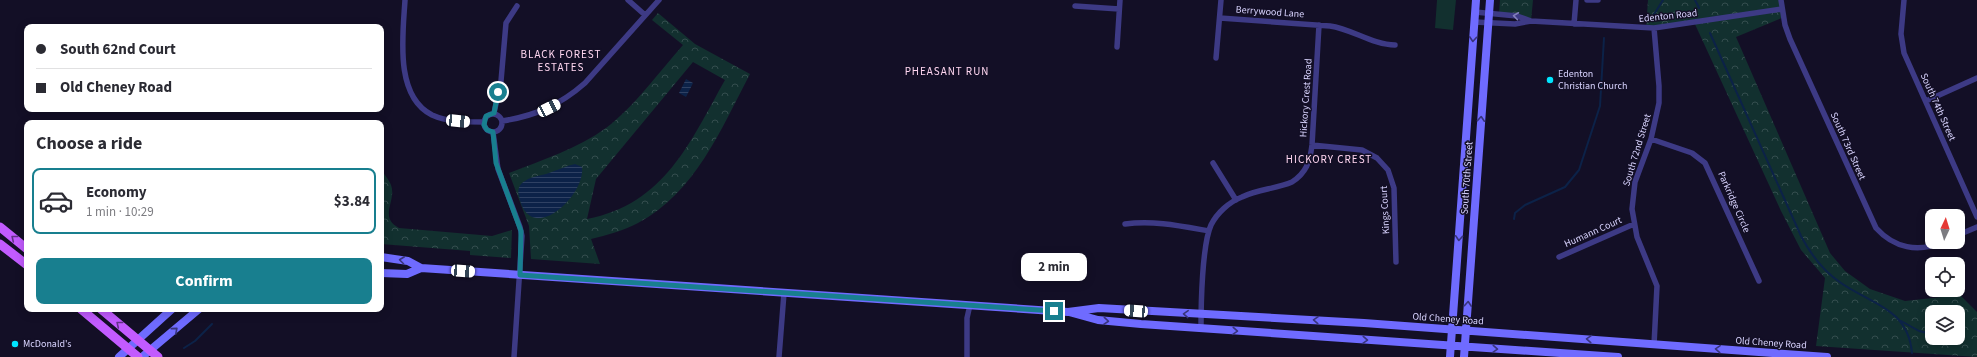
<!DOCTYPE html>
<meta charset="utf-8">
<style>
body{margin:0;font-family:"Source Sans 3",sans-serif;background:#f2f2f3;color:#2b2b33;height:100vh;display:flex;flex-direction:column;font-size:15px;white-space:nowrap}
*{box-sizing:border-box;margin:0}
p{font-size:13px;color:#7c7c81}
.icon{flex:none;width:22px;height:22px;fill:none;stroke:currentColor;stroke-width:2;stroke-linecap:round;stroke-linejoin:round}
.map{position:relative;flex:1;overflow:hidden}
.details{position:absolute;left:24px;top:120px;width:360px;height:192px;display:flex;flex-direction:column;background:#fff;border-radius:8px;box-shadow:0 2px 10px #0003}
.details>*{flex:none}
.guide{position:absolute;left:24px;top:24px;width:360px;height:88px;border-radius:8px;box-shadow:0 2px 10px #0003;display:grid;align-content:center;height:88px;padding:0 12px;background:#fff}
.needle{width:26px;rotate:4deg}
.controls{position:absolute;left:1925px;top:209px;display:grid;gap:8px}
.controls a{display:grid;place-items:center;width:40px;height:40px;border-radius:8px;background:#fff;box-shadow:0 2px 10px #0003;font-size:20px}
.end{position:absolute;width:18px;height:18px;margin:-9px;border:5px solid #187f8f;background:#fff;box-shadow:0 0 0 2px #fff}
.from{border-radius:50%}
.bubble{position:absolute;height:28px;border-radius:8px;background:#fff;box-shadow:0 2px 10px #0003;font-size:13px;font-weight:700;line-height:28px;text-align:center}
.car{position:absolute;width:12px;height:24px;margin:-12px -6px;border-radius:5px;box-shadow:0 0 3px 1px #0007;background:linear-gradient(#fff 24%,#345 0 40%,#fff 0 76%,#345 0 86%,#fff 0)}
.guide b{display:flex;align-items:center;gap:14px;height:38px;font-size:15px}
.guide b+b{border-top:1px solid #e1e1e2}
.guide i{width:10px;height:10px;background:#2b2b33}
ul{padding:0;list-style:none}
li{display:flex;align-items:center;gap:12px;height:66px;margin:0 8px 6px;padding:0 4px;border:2px solid transparent;border-radius:8px}
li div{flex:1}
li b{display:block;font-size:15px}
li em{font-style:normal;font-weight:700}
li.selected{border-color:#187f8f}
li>.icon{width:36px;height:36px;stroke-width:1.5}
h2{padding:0 12px;font-size:18px;line-height:48px}
.action{display:flex;gap:8px;margin-top:auto;padding:8px 12px}
.action a{flex:1;height:46px;border-radius:8px;background:#187f8f;color:#fff;font-size:16px;font-weight:700;line-height:46px;text-align:center}
.map>svg:first-child{display:block}
.park{fill:url(#park-crowns);fill-rule:evenodd}
.garden{fill:#12302f}
.water{fill:url(#water-rules)}
.lines{fill:none;stroke-linecap:round;stroke-linejoin:round}
.stream{stroke:#0c2248;stroke-width:2}
.minor{stroke:#3d3a85;stroke-width:5.5}
.secondary{stroke:#6f6bff;stroke-width:8}
.primary{stroke:#c25bff;stroke-width:9}
.oneway{stroke:#837fbc}
.oneway2{stroke:#38347d}
.oneway3{stroke:#623188}
.route{stroke:#187f8f;stroke-width:5}
.poi-dot{fill:#00e5ff;stroke:#130f26;stroke-width:1.5}
.labels{text-anchor:middle;dominant-baseline:central;stroke-width:3;stroke-linejoin:round;paint-order:stroke}
.street-label{font-size:10px;fill:#d9d4ff;stroke:#130f26}
.poi-label{font-size:10px;fill:#d9d4ff;stroke:#130f26;text-anchor:start}
.neighbourhood-label{font-size:11px;letter-spacing:1px;fill:#ffd6f0;stroke:#130f26}
</style>
<div class="map">
<svg width="1977" height="357" viewBox="0 0 1977 357">
<defs>
<pattern id="park-crowns" width="20" height="18" patternUnits="userSpaceOnUse"><rect width="20" height="18" fill="#12302f"/><path d="M2 6a3 3 0 1 1 6 0M12 15a3 3 0 1 1 6 0" fill="none" stroke="#344d4e"/></pattern>
<pattern id="water-rules" width="6" height="5" patternUnits="userSpaceOnUse"><rect width="6" height="5" fill="#0c2248"/><path d="M0 2.5h6" fill="none" stroke="#2f4163"/></pattern>
</defs>
<rect width="100%" height="100%" fill="#130f26"/>
<path class="park" d="M 1500,0 L 1533,0 L 1531,21 L 1499,14 Z
M 1648,0 L 1781,0 L 1784,17 L 1736,37 L 1830,253 L 1845,271 L 1870,289 L 1905,301 L 1960,295 L 1977,312 L 1977,357 L 1816,346 L 1825,278 L 1801,250 L 1781,211 L 1694,22 L 1646,28 ZM 1932,312 L 1958,312 L 1958,338 L 1932,338 Z
M 658,13 L 695,44 L 750,74 C 721,129 695,193 638,223 C 623,231 607,235 591,239 L 600,264 L 531,259 L 529,226 L 509,173 C 542,160 577,149 606,128 C 634,107 659,72 683,45 L 652,20 ZM 693,62 L 725,80 C 690,142 665,204 587,219 L 596,179 Z
M 381,169 C 384,174 389,180 391,185 C 397,201 378,217 399,228 L 492,236 L 512,230 L 511,258 L 470,255 L 470,251 L 381,244 Z"/>
<path class="garden" d="M 1437,0 L 1456,0 L 1453,30 L 1435,28 Z"/>
<path class="water" d="M 686,79 L 693,83 L 686,97 L 679,93 Z
M 575,164 L 582,167 C 586,196 529,248 519,196 C 517,190 519,184 525,181 C 532,176 541,176 549,173 C 558,170 566,166 575,164 Z"/>
<g class="lines">
<path class="stream" d="M 1695,0 L 1699,8
M 1653,16 L 1663,0
M 1710,33 L 1801,236 C 1811,255 1823,271 1841,283 C 1871,304 1908,308 1912,353
M 1514,219 L 1515,213 L 1525,205 L 1565,187 L 1579,170 L 1600,106 L 1604,38
M 1901,321 L 1919,331 L 1932,334
M 1958,332 L 1964,330
M 184,348 L 195,341 L 212,324"/>
<path class="minor" d="M 405,0 C 403,34 394,96 432,115 C 447,122 467,122 484,122
M 628,0 L 645,15
M 1587,0 L 1598,0
M 1781,0 L 1785,25 L 1790,39 L 1876,228 C 1894,248 1918,253 1943,242
M 1904,0 L 1901,34 L 1904,53 L 1977,217
M 1075,6 L 1119,9
M 1475,12 L 1517,16 L 1531,21
M 1220,18 L 1330,26 C 1352,29 1373,45 1395,45
M 1474,22 L 1515,24 L 1531,21 L 1654,28 L 1782,9
M 1574,24 L 1576,0
M 1654,28 L 1659,86 L 1659,103 L 1651,139 L 1635,182 L 1632,209 L 1637,237 L 1657,286 L 1654,345
M 1117,47 L 1120,0
M 1216,58 L 1221,0
M 1926,101 L 1977,78
M 494,113 L 501,81 L 506,23 L 517,6
M484 123a9 9 0 1 1 18 0a9 9 0 1 1-18 0Z
M 502,121 C 535,116 560,105 585,83 L 659,0
M 493,132 L 498,169 L 520,227 L 522,236 L 514,357
M 1651,139 L 1692,153 L 1705,163 L 1759,281
M 1312,145 L 1362,150 L 1377,158 L 1388,170 L 1394,188 L 1396,262
M 1213,163 L 1236,200
M 1125,224 C 1153,220 1181,226 1209,231
M 1958,235 L 1977,227
M 1559,257 L 1634,224
M 1201,328 C 1201,305 1202,245 1211,225 C 1217,213 1229,202 1242,197 C 1258,189 1276,189 1292,182 C 1306,173 1310,162 1312,145 L 1319,25
M 779,357 L 784,293
M 967,357 L 967,318 L 970,305"/>
<path class="secondary" d="M 381,257 L 408,261 L 421,268 L 1068,312 L 1099,308 L 1364,323 L 1827,357
M 381,273 L 407,274 L 421,268
M 1069,312 L 1098,320 L 1141,324 L 1618,357
M 119,357 L 172,309
M 142,357 L 199,309
M 1450,357 L 1476,0
M 1464,357 L 1490,0"/>
<path class="primary" d="M 0,227 L 27,249
M 0,244 L 27,265
M 81,309 L 138,357
M 101,309 L 158,357"/>
</g>
<defs><path id="oneway-chevron" d="M-2-3.5L2.5 0L-2 3.5" fill="none" stroke-width="1.6" stroke-linecap="round" stroke-linejoin="round"/></defs>
<use class="oneway" href="#oneway-chevron" transform="translate(1516 16) rotate(-172)"/>
<g class="oneway2">
<use href="#oneway-chevron" transform="translate(1473 39) rotate(94)"/>
<use href="#oneway-chevron" transform="translate(1481 119) rotate(-86)"/>
<use href="#oneway-chevron" transform="translate(1459 238) rotate(94)"/>
<use href="#oneway-chevron" transform="translate(402 260) rotate(-173)"/>
<use href="#oneway-chevron" transform="translate(1468 304) rotate(-86)"/>
<use href="#oneway-chevron" transform="translate(1186 314) rotate(-177)"/>
<use href="#oneway-chevron" transform="translate(1316 320) rotate(-176)"/>
<use href="#oneway-chevron" transform="translate(1106 321) rotate(5)"/>
<use href="#oneway-chevron" transform="translate(175 330) rotate(-41)"/>
<use href="#oneway-chevron" transform="translate(1235 331) rotate(4)"/>
<use href="#oneway-chevron" transform="translate(1589 339) rotate(-176)"/>
<use href="#oneway-chevron" transform="translate(1365 340) rotate(4)"/>
<use href="#oneway-chevron" transform="translate(1495 349) rotate(4)"/>
<use href="#oneway-chevron" transform="translate(1718 349) rotate(-176)"/>
</g>
<g class="oneway3">
<use href="#oneway-chevron" transform="translate(14 238) rotate(-141)"/>
<use href="#oneway-chevron" transform="translate(119 324) rotate(-141)"/>
</g>
<g class="lines">
<path class="route" d="M 498,92 L 494,113 L 486,116 L 484,125 L 487,130 L 493,132 L 496,163 L 521,231 L 520,275 L 1054,311"/>
</g>
<g class="poi-dot">
<circle cx="1550" cy="80" r="4"/>
<circle cx="15" cy="344" r="4"/>
</g>
<g class="labels">
<g class="street-label">
<text transform="translate(1270 12) rotate(4)">Berrywood Lane</text>
<text transform="translate(1668 16) rotate(-6)">Edenton Road</text>
<text transform="translate(1306 98) rotate(-86)">Hickory Crest Road</text>
<text transform="translate(1938 107) rotate(66)">South 74th Street</text>
<text transform="translate(1848 146) rotate(66)">South 73rd Street</text>
<text transform="translate(1637 150) rotate(-73)">South 72nd Street</text>
<text transform="translate(1467 178) rotate(-86)">South 70th Street</text>
<text transform="translate(1734 202) rotate(66)">Parkridge Circle</text>
<text transform="translate(1385 210) rotate(-93)">Kings Court</text>
<text transform="translate(1593 232) rotate(-24)">Humann Court</text>
<text transform="translate(1448 319) rotate(4)">Old Cheney Road</text>
<text transform="translate(1771 343) rotate(4)">Old Cheney Road</text>
</g>
<g class="poi-label">
<text x="1558" y="74">Edenton<tspan x="1558" dy="12">Christian Church</tspan></text>
<text x="23" y="344">McDonald's</text>
</g>
<g class="neighbourhood-label">
<text x="561" y="54">BLACK FOREST<tspan x="561" dy="13">ESTATES</tspan></text>
<text x="947" y="71">PHEASANT RUN</text>
<text x="1329" y="159">HICKORY CREST</text>
</g>
</g>
</svg>
<div class="controls">
<a><svg class="needle" viewBox="-14 -14 28 28"><path d="M0-13l5 13h-10z" fill="#e53935"/><path d="M0 13l5-13h-10z" fill="#7c7c81"/></svg></a>
<a><svg class="icon" aria-label="locate" viewBox="0 0 24 24"><circle cx="12" cy="12" r="6"/><path d="M12 2v4M12 18v4M2 12h4M18 12h4"/></svg></a>
<a><svg class="icon" aria-label="layers" viewBox="0 0 24 24"><path d="M12 4l9 5-9 5-9-5zM3 14l9 5 9-5"/></svg></a>
</div>
<i class="end from" style="left:498px;top:92px"></i>
<i class="end" style="left:1054px;top:311px"></i>
<div class="bubble" style="left:1021px;top:253px;width:66px">2 min</div>
<i class="car" style="left:549px;top:108px;rotate:64deg"></i>
<i class="car" style="left:458px;top:121px;rotate:96deg"></i>
<i class="car" style="left:463px;top:271px;rotate:94deg"></i>
<i class="car" style="left:1136px;top:311px;rotate:274deg"></i>
<div class="guide">
<b><i class="from"></i>South 62nd Court</b>
<b><i></i>Old Cheney Road</b>
</div>
<section class="details">
<h2>Choose a ride</h2>
<ul>
<li class="selected"><svg class="icon" aria-label="car" viewBox="0 0 24 24"><path d="M5 17H2v-5l4-1 3-4h7l3 4 3 1v5h-3M9 17h6M6 11h13"/><circle cx="7" cy="17" r="2"/><circle cx="17" cy="17" r="2"/></svg><div><b>Economy</b><p>1 min · 10:29</p></div><em>$3.84</em></li>
</ul>
<div class="action"><a>Confirm</a></div>
</section>
</div>
